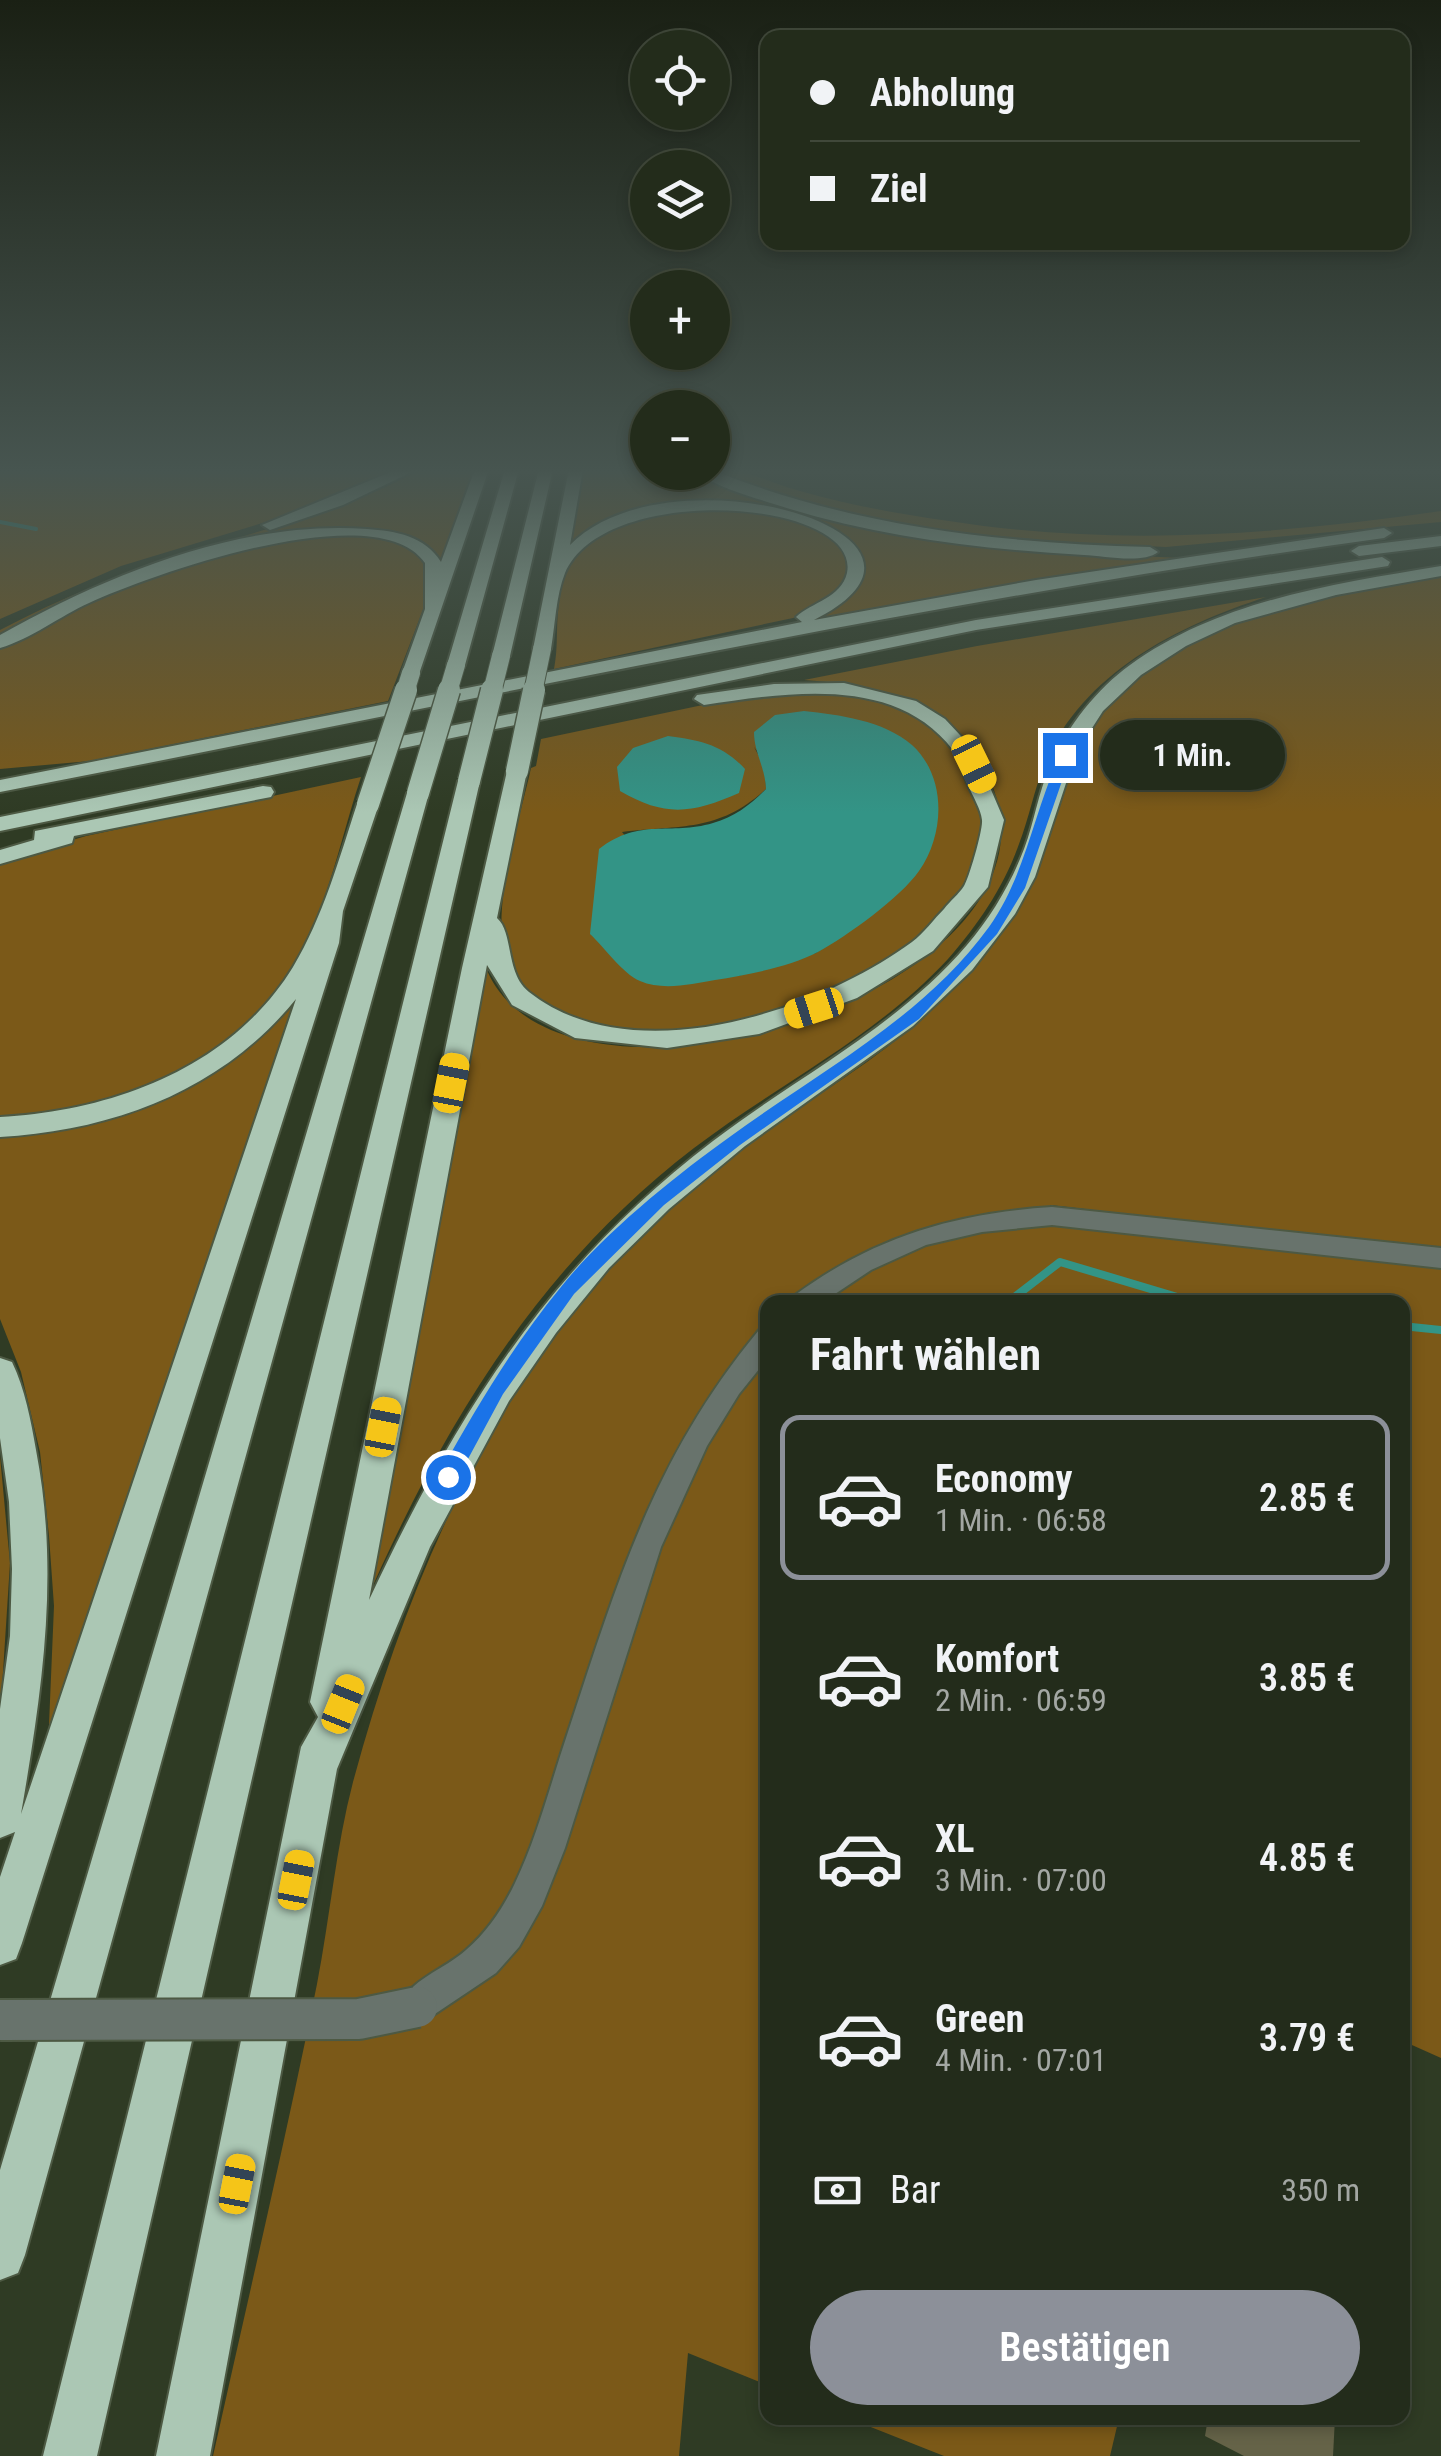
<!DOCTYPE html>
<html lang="de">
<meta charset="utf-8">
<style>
body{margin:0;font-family:"Roboto Condensed",sans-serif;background:#2f3828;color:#f1f3f6;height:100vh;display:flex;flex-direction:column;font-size:38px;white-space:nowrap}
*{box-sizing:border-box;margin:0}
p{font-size:32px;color:#a3a7a3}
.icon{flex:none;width:55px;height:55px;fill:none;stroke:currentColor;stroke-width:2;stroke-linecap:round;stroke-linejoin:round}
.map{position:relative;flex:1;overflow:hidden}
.panel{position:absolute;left:760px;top:1295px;width:650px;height:1130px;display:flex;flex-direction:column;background:#232c1b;border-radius:20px;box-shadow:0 5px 15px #0003,0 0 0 2px #40483a}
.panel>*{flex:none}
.hud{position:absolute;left:760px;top:30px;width:650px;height:220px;border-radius:20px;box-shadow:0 5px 15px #0003,0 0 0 2px #40483a;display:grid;align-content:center;height:220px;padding:0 50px;background:#232c1b}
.tools{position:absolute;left:630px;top:30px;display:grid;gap:20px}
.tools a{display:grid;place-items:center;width:100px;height:100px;border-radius:50%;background:#232c1b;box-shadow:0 5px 15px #0003,0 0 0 2px #40483a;font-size:50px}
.end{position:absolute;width:45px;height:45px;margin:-22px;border:12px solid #1a73e8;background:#fff;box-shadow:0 0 0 5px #fff}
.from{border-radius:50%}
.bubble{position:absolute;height:70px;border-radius:35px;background:#232c1b;box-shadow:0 5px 15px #0003,0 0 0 2px #40483a;font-size:32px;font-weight:600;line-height:70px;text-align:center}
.car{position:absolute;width:30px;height:60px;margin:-30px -15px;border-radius:12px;box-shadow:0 0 8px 2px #0007;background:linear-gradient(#f5c518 24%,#345 0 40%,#f5c518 0 76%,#345 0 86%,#f5c518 0)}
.hud b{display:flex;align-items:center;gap:35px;height:95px;font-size:38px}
.hud b+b{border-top:2px solid #40483a}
.hud i{width:25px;height:25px;background:#f1f3f6}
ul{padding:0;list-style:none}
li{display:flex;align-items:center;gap:30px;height:165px;margin:0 20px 15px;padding:0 30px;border:5px solid transparent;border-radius:20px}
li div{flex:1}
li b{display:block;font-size:38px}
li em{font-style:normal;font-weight:600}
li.selected{border-color:#8c9099}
li>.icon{width:90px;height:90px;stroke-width:1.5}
h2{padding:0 50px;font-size:45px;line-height:120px}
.pay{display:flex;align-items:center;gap:25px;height:110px;padding:0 50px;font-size:38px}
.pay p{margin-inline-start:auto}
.cta{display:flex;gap:20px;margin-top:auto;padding:20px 50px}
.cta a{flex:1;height:115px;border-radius:60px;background:#8c9099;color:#fff;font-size:40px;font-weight:600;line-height:115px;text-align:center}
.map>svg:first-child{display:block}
.green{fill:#7b5918;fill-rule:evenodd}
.water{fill:#339486}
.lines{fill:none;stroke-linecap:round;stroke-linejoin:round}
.stream-far1{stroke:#339486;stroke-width:4}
.stream{stroke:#339486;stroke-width:8}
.building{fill:#656348}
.minor-casing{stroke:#4d5943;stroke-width:4}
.highway-casing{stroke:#4d5943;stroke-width:4}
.minor{fill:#68736c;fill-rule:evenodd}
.highway{fill:#abc7b4;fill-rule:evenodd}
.minor-bridge-casing{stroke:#4d5943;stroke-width:44;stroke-linecap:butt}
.highway-bridge-far1-casing{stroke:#4d5943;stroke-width:20;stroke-linecap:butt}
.highway-bridge-casing{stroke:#4d5943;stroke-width:25;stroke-linecap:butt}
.minor-bridge{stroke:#68736c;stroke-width:40}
.highway-bridge-far1{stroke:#abc7b4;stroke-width:18}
.highway-bridge{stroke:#abc7b4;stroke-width:22}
.route{fill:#1a73e8}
</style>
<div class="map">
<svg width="1441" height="2456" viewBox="0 0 1441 2456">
<rect width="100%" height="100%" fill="#2f3b24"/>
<path class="green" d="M 0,469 L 402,469 L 295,513 L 121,566 L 0,619 Z
M 422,469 L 475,469 L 443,566 C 431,545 416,541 394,535 C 316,516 244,548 171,571 C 113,590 53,605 0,636 L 0,630 C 59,599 121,574 184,554 C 265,529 347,509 422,469 Z
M 580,469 L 694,473 L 800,511 L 1098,554 L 1180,558 L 812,620 L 846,600 L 864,576 C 869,490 674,505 621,517 C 601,521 584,535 567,546 Z
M 712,469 C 748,469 767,482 800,491 C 849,505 899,514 949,521 C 1114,547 1276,535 1441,511 L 1441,522 L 1166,547 L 986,538 L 885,523 L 789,499 Z
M 702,508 L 770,513 L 818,528 L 848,554 L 848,583 L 816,609 L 793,618 L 554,669 C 559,644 555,626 560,596 C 574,521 640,519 702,508 Z
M 324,535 C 368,536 394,534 429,563 L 429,594 L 388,701 L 90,761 L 0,769 L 0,646 C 105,591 206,552 324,535 Z
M 1441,577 L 1441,1250 L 1050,1205 L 1052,1216 L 1441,1258 L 1441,2058 L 1403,2041 L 1402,1302 L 768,1302 L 767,2385 L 688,2353 L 679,2456 L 213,2456 C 248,2299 285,2142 317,1984 C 330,1917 336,1847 353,1782 C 404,1594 475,1427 601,1276 C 637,1234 680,1194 724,1160 C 805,1100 896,1053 964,978 C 1003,935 1032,889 1050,834 C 1056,815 1059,794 1065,775 C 1118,627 1305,595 1441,577 Z
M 1266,597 C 1177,626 1082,673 1044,765 C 1034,791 1029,818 1019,844 C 1004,887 978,925 948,959 C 876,1037 778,1084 694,1148 C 536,1269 441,1429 363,1608 L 486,968 C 561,1154 1110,982 982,765 C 944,701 873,684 804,680 L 977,646 Z
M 818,689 C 865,698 925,703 953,747 C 960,757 964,771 968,782 C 972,791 978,801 980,810 C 985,837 974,868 960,890 C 898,985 742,1038 631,1034 C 608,1033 587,1025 566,1016 C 547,1008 523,995 512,976 C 484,923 519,824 531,768 L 536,766 L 541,739 L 736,698 ZM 754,747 L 882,907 L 816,953 L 738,976 L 622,832 C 682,825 719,832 766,789 L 765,767 Z
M 361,777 C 345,825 333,881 311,933 C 273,1028 180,1085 83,1107 C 56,1114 27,1115 0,1119 L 0,861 L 86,836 Z
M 297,1000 L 48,1748 L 54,1606 L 49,1536 L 40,1452 L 21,1372 L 0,1319 L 0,1134 L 44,1130 L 232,1058 Z
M 0,1456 L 10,1563 L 0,1719 Z
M 848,2418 L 1119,2418 L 1110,2456 L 944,2456 Z"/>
<path class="water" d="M 804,711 C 839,715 883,720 912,745 C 947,777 945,834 919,871 C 900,898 847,936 818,952 C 789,967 747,975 715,980 C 692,984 663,991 640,981 C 623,974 604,947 590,934 L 599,849 C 641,817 669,836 713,823 C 735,817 751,804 766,789 C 765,767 754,752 754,732 L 775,715 Z
M 668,736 C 700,740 723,745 745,769 L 739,793 C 691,814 665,817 620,791 L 617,767 L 633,748 Z"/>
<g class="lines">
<path class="stream-far1" d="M 0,522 L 36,529"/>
<path class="stream" d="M 1008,1302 L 1060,1262 L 1194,1302
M 1402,1326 L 1441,1330"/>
</g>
<path class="building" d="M 1208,2418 L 1335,2418 L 1333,2456 L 1244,2456 L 1205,2436 Z"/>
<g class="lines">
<g class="minor-casing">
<path id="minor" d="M 1052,1207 L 1441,1248 L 1441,1268 L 1052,1225 L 982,1232 L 926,1245 L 871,1270 L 823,1302 L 791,1302 L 795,1295 C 874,1237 955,1213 1052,1207 Z
M 768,1327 L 768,1358 L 739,1394 L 707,1446 L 661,1547 L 565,1848 L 542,1906 L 519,1947 L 496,1973 L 417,2026 L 404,2020 L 398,2007 C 409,1980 445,1969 466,1950 C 488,1931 503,1908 515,1883 C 538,1835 551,1782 568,1732 C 618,1580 654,1457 759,1330 Z"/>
</g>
<g class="highway-casing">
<path id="highway" d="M 398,469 L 418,469 L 343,505 L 270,530 L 262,525 Z
M 475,469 L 489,469 L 418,677 L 404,677 L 402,673 L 425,609 L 425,563 C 377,493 150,575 89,603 C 60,616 31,639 0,648 L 0,635 C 109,574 240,520 367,529 C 396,531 425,536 441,562 Z
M 505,469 L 519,469 L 465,665 L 463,669 L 449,669 L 447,665 Z
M 539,469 L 553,469 L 510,656 L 501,662 L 492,656 Z
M 569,469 L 583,469 L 570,545 C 669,444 986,534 814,620 L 1036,580 L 1384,528 L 1392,533 L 1384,538 C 919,602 461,703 0,792 L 0,780 L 802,622 L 796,617 C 812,602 841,598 847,573 C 862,499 605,480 565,573 C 556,595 555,626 551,649 L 542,655 L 535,653 L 533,649 Z
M 712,470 C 854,527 999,543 1150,547 L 1158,552 C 1143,564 1104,556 1084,555 C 979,549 875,537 774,504 C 749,496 718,488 697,472 Z
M 1441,536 L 1441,546 L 1359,556 L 1351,551 L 1359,546 Z
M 1382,557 L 1390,562 L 1388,566 L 976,630 L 0,831 L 0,817 L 976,620 Z
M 1441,566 L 1441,576 L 1336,595 L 1235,623 L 1186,646 L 1141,675 L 1103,711 L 1076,753 L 1035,877 L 1015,914 L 972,970 L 913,1026 L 745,1146 L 669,1209 L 609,1268 L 556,1333 L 509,1401 L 430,1547 L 337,1769 L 210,2456 L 156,2456 L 301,1747 L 318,1717 L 310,1702 L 462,968 L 507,771 L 517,765 L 527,771 L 497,918 C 514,933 505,973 529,992 C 633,1074 818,1011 912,942 C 924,933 934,919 944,909 C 950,901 959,894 964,886 C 969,878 983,830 982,820 C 981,809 972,795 968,785 C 963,774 960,760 953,750 C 895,674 786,693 704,705 L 694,699 L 697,695 L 774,684 L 844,683 L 916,701 L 945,719 L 974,750 L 1004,820 L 988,887 L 933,951 L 857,998 L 759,1034 L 667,1048 L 575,1038 L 512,1005 L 487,965 L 369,1600 C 456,1415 548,1267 713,1141 C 798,1076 896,1028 967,945 C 989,919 1007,890 1020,859 C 1032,832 1036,803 1046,776 C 1061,734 1094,691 1130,665 C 1220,600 1334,584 1441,566 Z
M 469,775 L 480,781 L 97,2456 L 43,2456 L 458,781 Z
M 263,786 L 271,787 L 274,792 L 271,797 L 74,836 L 72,843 L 0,864 L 0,850 L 34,840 L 35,831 Z
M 418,787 L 429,793 L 25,2255 L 18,2273 L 0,2280 L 0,2170 L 407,793 Z
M 368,798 L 379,804 L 343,911 L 339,943 L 22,1943 L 16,1959 L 0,1965 L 0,1877 L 18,1823 L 15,1832 L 0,1838 L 0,1709 L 10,1636 L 12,1569 L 9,1502 L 0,1438 L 0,1358 L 12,1362 C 25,1389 31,1421 36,1450 C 60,1574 42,1691 21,1814 L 296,999 C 222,1090 115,1130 0,1137 L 0,1117 C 112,1111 231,1068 293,967 C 323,917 339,859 357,804 Z"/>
</g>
<use href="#minor" class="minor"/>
<use href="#highway" class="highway"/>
<g class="minor-bridge-casing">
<path id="minor-bridge" d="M 0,2020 L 359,2019 L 417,2007"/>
</g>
<g class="highway-bridge-far1-casing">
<path id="highway-bridge-far1" d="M 405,692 L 411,673
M 448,692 L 456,665
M 492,692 L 501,656
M 533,692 L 542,649"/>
</g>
<g class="highway-bridge-casing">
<path id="highway-bridge" d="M 517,771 L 534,690
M 469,781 L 492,690
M 418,793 L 449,690
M 368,804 L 406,690"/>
</g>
<use href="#minor-bridge" class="minor-bridge"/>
<use href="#highway-bridge-far1" class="highway-bridge-far1"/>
<use href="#highway-bridge" class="highway-bridge"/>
</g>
<linearGradient id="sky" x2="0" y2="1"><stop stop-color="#1a2014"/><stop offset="0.58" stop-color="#475550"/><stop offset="1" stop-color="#475550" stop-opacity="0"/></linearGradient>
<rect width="1441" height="813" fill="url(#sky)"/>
<path class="route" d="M 1061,753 L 1071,755 L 1025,888 L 997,934 L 919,1019 L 740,1145 L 664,1205 L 574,1294 L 503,1394 L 455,1483 L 441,1483 L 441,1471 C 477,1406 514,1344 561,1287 C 604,1233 675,1176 731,1136 C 820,1071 923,1018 989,927 C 1026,875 1034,810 1061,753 Z"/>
</svg>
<div class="tools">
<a><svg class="icon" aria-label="locate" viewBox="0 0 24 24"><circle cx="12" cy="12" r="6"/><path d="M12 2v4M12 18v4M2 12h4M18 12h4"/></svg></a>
<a><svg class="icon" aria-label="layers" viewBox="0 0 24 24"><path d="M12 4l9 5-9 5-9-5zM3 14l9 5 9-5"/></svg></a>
<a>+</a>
<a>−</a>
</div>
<i class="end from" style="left:448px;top:1477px"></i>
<i class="end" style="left:1065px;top:755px"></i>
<div class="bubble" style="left:1100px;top:720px;width:185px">1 Min.</div>
<i class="car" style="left:974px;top:764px;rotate:154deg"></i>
<i class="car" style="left:814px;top:1008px;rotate:252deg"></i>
<i class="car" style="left:451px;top:1083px;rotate:11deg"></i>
<i class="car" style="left:383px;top:1427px;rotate:11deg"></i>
<i class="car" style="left:343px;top:1704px;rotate:22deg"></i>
<i class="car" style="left:296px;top:1880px;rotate:11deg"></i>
<i class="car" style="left:237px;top:2184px;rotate:11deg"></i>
<div class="hud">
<b><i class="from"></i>Abholung</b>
<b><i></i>Ziel</b>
</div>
<section class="panel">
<h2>Fahrt wählen</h2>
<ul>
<li class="selected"><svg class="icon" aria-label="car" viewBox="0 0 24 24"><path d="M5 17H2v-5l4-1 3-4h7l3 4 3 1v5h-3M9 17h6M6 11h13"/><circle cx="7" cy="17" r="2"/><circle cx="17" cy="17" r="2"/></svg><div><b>Economy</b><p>1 Min. · 06:58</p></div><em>2.85 €</em></li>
<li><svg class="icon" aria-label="car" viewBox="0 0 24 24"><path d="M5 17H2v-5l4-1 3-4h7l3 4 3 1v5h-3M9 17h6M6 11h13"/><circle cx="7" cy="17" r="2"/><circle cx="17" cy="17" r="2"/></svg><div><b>Komfort</b><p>2 Min. · 06:59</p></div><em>3.85 €</em></li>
<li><svg class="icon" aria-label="car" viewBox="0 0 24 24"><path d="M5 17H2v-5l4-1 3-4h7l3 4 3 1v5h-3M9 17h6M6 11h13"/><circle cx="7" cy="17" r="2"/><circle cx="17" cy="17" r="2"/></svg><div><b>XL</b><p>3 Min. · 07:00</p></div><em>4.85 €</em></li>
<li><svg class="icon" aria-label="car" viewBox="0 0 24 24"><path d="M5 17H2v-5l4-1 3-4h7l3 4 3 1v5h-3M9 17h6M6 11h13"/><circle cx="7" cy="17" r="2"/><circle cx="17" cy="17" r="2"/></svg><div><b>Green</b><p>4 Min. · 07:01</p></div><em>3.79 €</em></li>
</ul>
<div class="pay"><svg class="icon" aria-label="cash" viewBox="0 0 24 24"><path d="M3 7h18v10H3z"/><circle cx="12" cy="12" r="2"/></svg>Bar<p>350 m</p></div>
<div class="cta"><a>Bestätigen</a></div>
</section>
</div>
